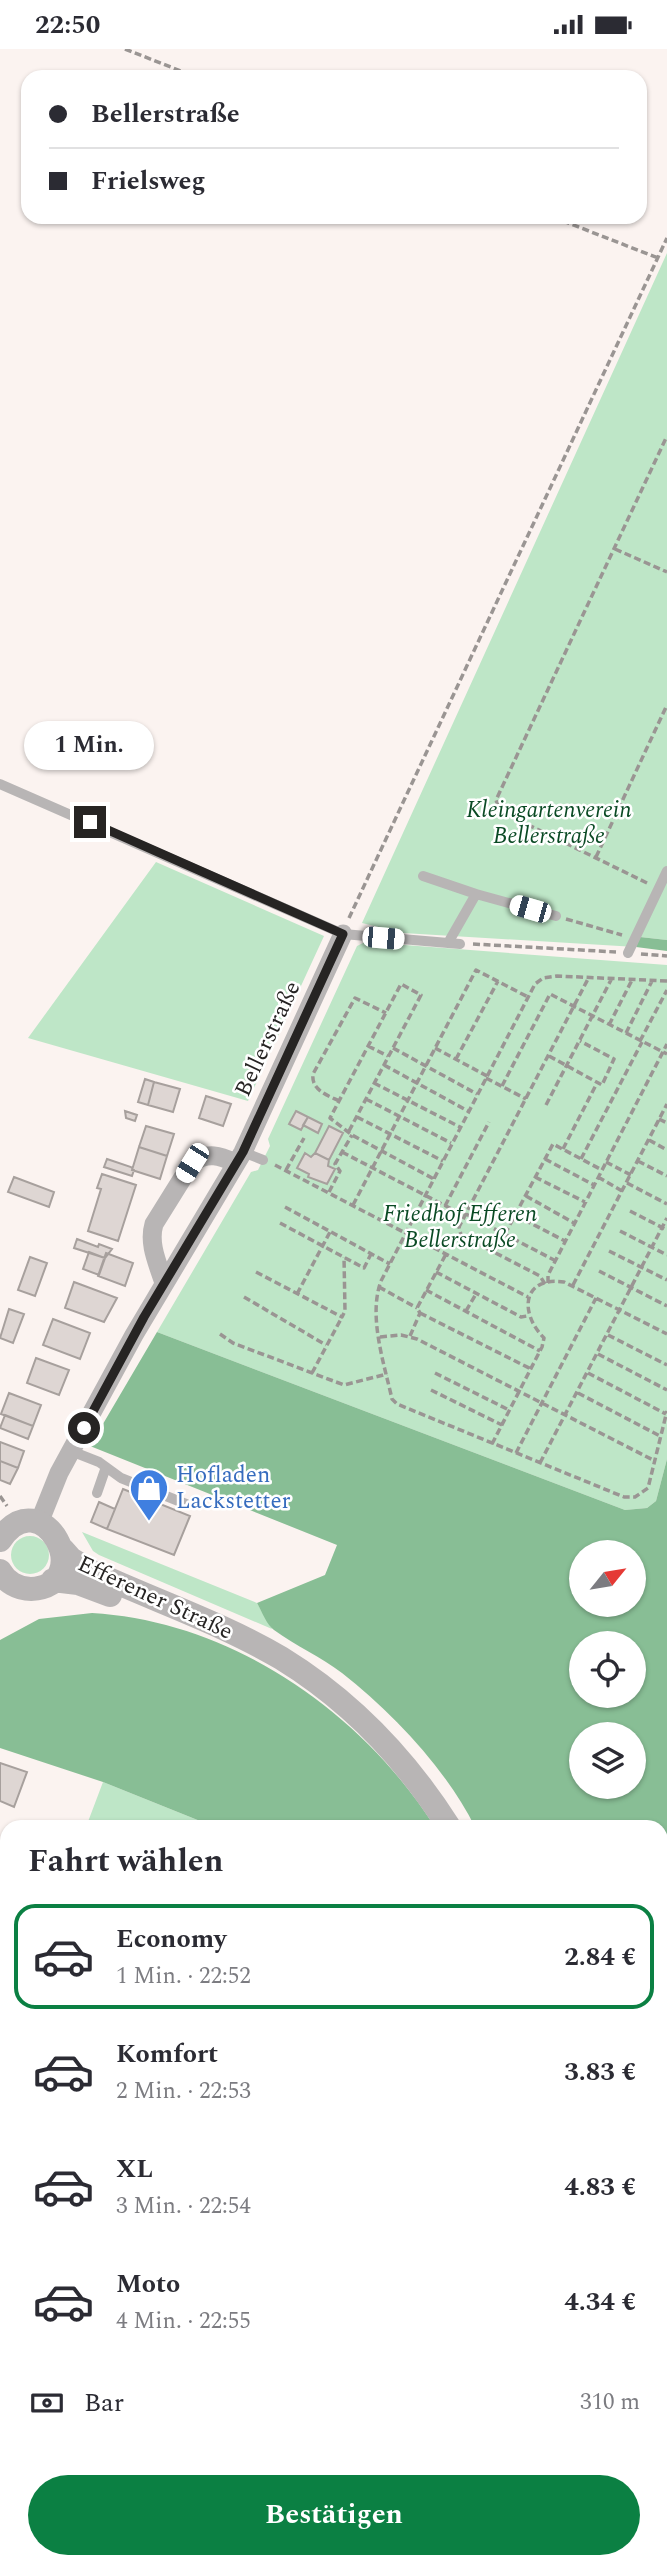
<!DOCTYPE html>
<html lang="de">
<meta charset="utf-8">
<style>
body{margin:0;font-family:Spectral,serif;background:#f7f7f7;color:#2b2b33;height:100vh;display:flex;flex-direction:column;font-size:26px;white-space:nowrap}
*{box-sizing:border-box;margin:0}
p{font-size:23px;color:#7c7c81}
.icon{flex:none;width:38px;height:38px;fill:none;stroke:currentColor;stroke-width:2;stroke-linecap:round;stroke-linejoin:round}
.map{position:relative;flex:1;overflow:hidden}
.sheet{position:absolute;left:0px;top:1771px;width:668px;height:749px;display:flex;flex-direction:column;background:#fff;border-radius:21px 21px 0 0;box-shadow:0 2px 5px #0004}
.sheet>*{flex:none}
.banner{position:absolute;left:21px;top:21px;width:626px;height:154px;border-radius:21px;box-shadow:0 2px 5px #0004;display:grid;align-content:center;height:154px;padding:0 28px;background:#fff}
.needle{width:46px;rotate:60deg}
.fabs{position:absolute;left:569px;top:1491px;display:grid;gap:14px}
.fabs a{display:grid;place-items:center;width:77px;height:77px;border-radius:50%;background:#fff;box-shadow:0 2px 5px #0004;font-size:35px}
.end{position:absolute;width:32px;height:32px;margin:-16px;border:9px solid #262423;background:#fff;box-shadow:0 0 0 4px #fff}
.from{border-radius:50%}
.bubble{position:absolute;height:49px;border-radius:24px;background:#fff;box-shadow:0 2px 5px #0004;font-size:23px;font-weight:700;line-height:49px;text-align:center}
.car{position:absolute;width:21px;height:42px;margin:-21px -10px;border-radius:9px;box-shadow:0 0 5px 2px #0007;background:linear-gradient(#fff 24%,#345 0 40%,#fff 0 76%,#345 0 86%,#fff 0)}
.banner b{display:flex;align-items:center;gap:24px;height:66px;font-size:26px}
.banner b+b{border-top:2px solid #e1e1e2}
.banner i{width:18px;height:18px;background:#2b2b33}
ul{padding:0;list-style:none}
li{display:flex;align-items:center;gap:21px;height:105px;margin:0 14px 10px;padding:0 14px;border:4px solid transparent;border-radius:21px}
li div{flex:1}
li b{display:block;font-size:26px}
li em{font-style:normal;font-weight:700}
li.active{border-color:#0b8043}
li>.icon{width:63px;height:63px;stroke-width:1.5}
h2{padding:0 28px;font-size:32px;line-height:84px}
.pay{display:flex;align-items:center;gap:18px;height:77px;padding:0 28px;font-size:26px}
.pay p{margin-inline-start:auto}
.action{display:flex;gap:14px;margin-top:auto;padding:14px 28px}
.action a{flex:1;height:80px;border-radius:42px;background:#0b8043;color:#fff;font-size:28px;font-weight:700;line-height:80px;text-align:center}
.status{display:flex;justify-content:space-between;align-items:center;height:49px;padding:0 35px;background:#fff;direction:ltr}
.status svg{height:19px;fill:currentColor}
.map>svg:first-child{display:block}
.built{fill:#f6e6e0}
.green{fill:#bee6c7}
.forest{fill:#88be95;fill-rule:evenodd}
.building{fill:#ded6d3;stroke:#a7a09d;stroke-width:2}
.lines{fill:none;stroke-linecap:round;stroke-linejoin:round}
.path{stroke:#9a9593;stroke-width:3.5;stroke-dasharray:7 3.5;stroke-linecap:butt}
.service{stroke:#b8b5b5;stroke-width:10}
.minor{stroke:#b8b5b5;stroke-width:19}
.tertiary{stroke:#b8b5b5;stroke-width:24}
.route{stroke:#262423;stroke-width:9}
.labels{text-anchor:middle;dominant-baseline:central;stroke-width:5;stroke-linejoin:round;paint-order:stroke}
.park-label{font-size:23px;font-style:italic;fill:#0a4a24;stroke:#fff}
.street-label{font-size:23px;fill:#262423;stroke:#fff}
.shop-label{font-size:23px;fill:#366cbe;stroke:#fff;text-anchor:start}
</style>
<div class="status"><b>22:50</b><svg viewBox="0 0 49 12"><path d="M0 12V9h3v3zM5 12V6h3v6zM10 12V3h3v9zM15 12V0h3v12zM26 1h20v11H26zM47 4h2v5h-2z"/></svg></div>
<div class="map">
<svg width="667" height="2520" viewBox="0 0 667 2520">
<rect width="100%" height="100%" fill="#fbf3f0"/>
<path class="built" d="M 667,2194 L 667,2520 L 468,2520 L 469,2513 L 662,2513 L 662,2199 Z"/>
<path class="green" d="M 667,204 L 667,891 L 640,888 L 636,898 L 403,884 L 362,874 Z
M 156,813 L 324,887 L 248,1052 L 28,989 Z
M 365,893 L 667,916 L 667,1410 L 656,1452 L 647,1459 L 625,1461 L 157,1283 L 251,1123 L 258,1121 L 270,1097 L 268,1090 L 357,897 Z
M 82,1483 L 257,1554 L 272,1580 L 99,1506 L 93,1502 Z
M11 1506a19 19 0 1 1 38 0a19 19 0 1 1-38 0Z
M 103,1733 L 215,1778 L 86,1778 Z"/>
<path class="forest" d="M 640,888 L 667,891 L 667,902 L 636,898 Z
M 157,1283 L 625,1461 L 647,1459 L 656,1452 L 667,1410 L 667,2138 L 662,2132 L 662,1778 L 475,1778 C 446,1720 393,1664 342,1624 C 321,1608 296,1597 274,1581 C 267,1576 262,1563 257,1554 L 325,1526 L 337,1496 L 90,1397 ZM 581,1503 L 634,1503 L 634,1556 L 581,1556 ZM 634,1594 L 634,1647 L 581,1647 L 581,1594 ZM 581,1685 L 634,1685 L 634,1738 L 581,1738 Z
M 92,1564 C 231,1572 361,1662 435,1778 L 215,1778 L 103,1733 L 0,1699 L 0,1591 L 39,1570 Z"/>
<path class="building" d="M 145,1030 L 154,1033 L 148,1056 L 138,1053 Z
M 154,1033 L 180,1040 L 173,1063 L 148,1056 Z
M 206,1047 L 231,1055 L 223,1077 L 199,1069 Z
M 125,1062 L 137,1066 L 135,1072 L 126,1069 Z
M 296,1062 L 308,1068 L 301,1081 L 289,1075 Z
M 308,1068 L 322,1075 L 318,1084 L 303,1076 Z
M 146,1077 L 174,1085 L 167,1107 L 139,1098 Z
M 329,1077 L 343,1084 L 329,1111 L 315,1104 Z
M 139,1098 L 167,1107 L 160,1130 L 132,1121 Z
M 305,1104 L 311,1108 L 315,1104 L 329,1111 L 328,1117 L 335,1120 L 327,1135 L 308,1128 L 309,1125 L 297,1119 Z
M 107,1110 L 131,1118 L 134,1121 L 132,1127 L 104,1118 Z
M 102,1125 L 136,1136 L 118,1192 L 88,1182 L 101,1140 L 97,1139 Z
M 14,1128 L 54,1143 L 49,1158 L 8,1143 Z
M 77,1190 L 98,1198 L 99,1195 L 112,1200 L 105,1209 L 74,1199 Z
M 89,1203 L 105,1209 L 99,1226 L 83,1220 Z
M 106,1204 L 133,1214 L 125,1237 L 98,1227 Z
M 30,1208 L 47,1214 L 35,1247 L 18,1241 Z
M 74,1233 L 117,1249 L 104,1273 L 65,1259 Z
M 9,1260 L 24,1265 L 13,1294 L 0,1289 Z
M 53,1270 L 90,1284 L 80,1310 L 43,1296 Z
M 36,1309 L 69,1321 L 59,1346 L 27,1334 Z
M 9,1344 L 41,1356 L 33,1377 L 1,1365 Z
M 5,1366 L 33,1377 L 28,1390 L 0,1379 Z
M 0,1393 L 24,1402 L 18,1419 L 0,1412 Z
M 0,1412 L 18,1419 L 10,1435 L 0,1431 Z
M 123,1440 L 190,1467 L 174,1506 L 107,1480 Z
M 99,1453 L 115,1460 L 107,1480 L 91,1473 Z
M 0,1714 L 27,1723 L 14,1758 L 0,1752 Z
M 2,1836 L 7,1837 L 6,1851 L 0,1849 Z
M 3,2047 L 7,2049 L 7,2087 L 0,2090 Z
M 0,2103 L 7,2105 L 7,2134 L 0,2132 Z
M 0,2139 L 7,2141 L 7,2163 L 0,2162 Z
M 0,2168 L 7,2170 L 6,2193 L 0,2192 Z
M 667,2258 L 667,2359 L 662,2353 L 662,2263 Z
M 6,2339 L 7,2339 L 7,2378 L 0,2377 Z
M 0,2433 L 7,2435 L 7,2460 L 0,2458 Z
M 667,2451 L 667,2484 L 662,2479 L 662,2456 Z
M 262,2513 L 278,2513 L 287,2515 L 286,2520 L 260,2520 Z"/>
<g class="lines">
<path class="path" d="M 125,0 L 196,28
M 553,168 L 658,209
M 615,500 L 667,523
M 596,808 L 667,656
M 647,834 L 500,762 L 496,751 L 667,387
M 349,869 L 667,189
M 566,870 L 622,886
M 473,895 L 616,903
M 641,905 L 667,907
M 667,932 L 557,927 L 543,929 L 535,935 L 381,1232 C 368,1267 384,1314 392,1350 L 397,1355 L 624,1448 L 635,1448 L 648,1439 L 667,1362
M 609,976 L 632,931
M 626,984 L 652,932
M 640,992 L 667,941
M 368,997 L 388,1007
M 393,999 L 477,1045
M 435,999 L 487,1027
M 549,1007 L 602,1036 L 614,1010 L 580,992
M 456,1010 L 498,932
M 384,1016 L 468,1062
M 486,1029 L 526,1050
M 374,1034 L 460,1078
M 502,1037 L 550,945 L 667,1005
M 366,1050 L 451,1094
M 339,1052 C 327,1046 311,1041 313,1025 L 355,949 L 386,964
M 546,1056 L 612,929
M 357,1068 L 443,1112
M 659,1070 L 667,1074
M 349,1082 L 421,946 L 401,935 L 330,1069 L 352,1086 L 434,1130
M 649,1091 L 667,1101
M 563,1100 L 597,1034
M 342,1103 L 465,1167
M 545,1110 L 594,1136
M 581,1110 L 642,993
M 638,1112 L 667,1127
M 606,1113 L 631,1126
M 275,1116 L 528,1248
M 286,1121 L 304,1089
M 535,1128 L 585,1153
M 598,1128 L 622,1142
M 627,1134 L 667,1155
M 329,1143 L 340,1122 L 335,1115 L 352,1086
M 526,1147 L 574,1174
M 353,1156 L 476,921 L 528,948
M 445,1157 L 489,1073
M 285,1158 L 390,1215
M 630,1162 L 667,1181
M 466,1165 L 554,1211
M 515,1166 L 565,1192
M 280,1174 L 364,1219 L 371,1205
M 620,1182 L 667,1206
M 505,1185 L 553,1095 L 602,1121
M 609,1202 L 667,1231
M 599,1222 L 667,1257
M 256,1223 L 342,1268 L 345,1262 L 344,1208
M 436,1223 L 521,1268 L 527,1267
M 548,1234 L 548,1226 L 667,995
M 545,1235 L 540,1227 L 461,1186 L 459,1178 L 589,928
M 573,1236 L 667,1055
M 379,1238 L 417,1259
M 426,1241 L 540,1302
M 297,1245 L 330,1183
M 244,1248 L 326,1296
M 466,1262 L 476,1245
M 420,1264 L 531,1320
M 220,1285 L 233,1294 L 344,1336 L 387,1325
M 608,1286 L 667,1316
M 410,1287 L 420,1264 L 417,1259 L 446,1205
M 380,1288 L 401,1286 L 417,1290 L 655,1412
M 598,1305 L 667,1341
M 312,1324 L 342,1268
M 435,1324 L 509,1361
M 588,1324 L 666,1365
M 431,1341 L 502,1376
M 578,1344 L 660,1387
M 492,1395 L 542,1298 L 544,1289 C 519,1264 522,1227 564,1233 L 667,1285
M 516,1404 L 596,1249
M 540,1414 L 667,1169
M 0,1447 L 7,1457"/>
<path class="service" d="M 0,735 L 343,885 L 460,895
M 423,827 L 476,845
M 448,894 L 476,845 L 556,867
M 628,904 L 667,822
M 243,1103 L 263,1111
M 71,1402 L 99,1413 L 121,1429 L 186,1455
M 97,1444 L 106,1418
M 0,2031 L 3,2032
M 662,2232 L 667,2231
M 0,2302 L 7,2266
M 637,2513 L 640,2520
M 510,2520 L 512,2513"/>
<path class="minor" d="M 164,1234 C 158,1215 148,1195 154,1175 L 192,1114 C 208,1102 220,1107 236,1114
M 39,1474 L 59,1424 L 134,1286 L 243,1103 L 343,885
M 0,2404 L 7,2406
M 326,2520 L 328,2513"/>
<path class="tertiary" d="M 0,1491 C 42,1428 99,1537 31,1540 C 18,1540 6,1533 0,1522
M 63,1501 L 71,1510 L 91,1522 C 153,1551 222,1574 281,1609 C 351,1652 406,1710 449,1778
M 53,1531 L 78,1534 L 110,1546
M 662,2164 L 667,2169"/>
</g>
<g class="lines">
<path class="route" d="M 84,1379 L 144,1268 L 243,1103 L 343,885 L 90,773"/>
</g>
<defs>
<g id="shop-pin" transform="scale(2.0125)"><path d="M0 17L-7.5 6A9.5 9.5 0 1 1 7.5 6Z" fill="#3f7fe0" stroke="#fff"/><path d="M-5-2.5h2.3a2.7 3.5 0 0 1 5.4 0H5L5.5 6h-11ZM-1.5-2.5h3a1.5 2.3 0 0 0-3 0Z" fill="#fff"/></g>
</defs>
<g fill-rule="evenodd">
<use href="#shop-pin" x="149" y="1439"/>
</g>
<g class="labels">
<g class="park-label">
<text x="549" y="761">Kleingartenverein<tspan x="549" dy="26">Bellerstraße</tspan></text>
<text x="460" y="1165">Friedhof Efferen<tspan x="460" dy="26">Bellerstraße</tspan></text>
</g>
<g class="street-label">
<text transform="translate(268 990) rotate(-65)">Bellerstraße</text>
<text transform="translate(155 1549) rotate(25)">Efferener Straße</text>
</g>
<g class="shop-label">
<text x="176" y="1426">Hofladen<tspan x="176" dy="26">Lackstetter</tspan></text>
</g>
</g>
</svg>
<div class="fabs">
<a><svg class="needle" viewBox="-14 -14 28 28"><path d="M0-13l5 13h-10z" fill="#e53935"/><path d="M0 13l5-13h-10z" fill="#7c7c81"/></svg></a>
<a><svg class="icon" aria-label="locate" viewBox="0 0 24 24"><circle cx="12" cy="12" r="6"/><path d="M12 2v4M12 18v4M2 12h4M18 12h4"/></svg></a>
<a><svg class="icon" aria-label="layers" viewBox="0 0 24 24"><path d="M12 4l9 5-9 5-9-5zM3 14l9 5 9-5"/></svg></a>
</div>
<i class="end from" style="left:84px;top:1379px"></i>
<i class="end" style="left:90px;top:773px"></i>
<div class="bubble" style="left:24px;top:672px;width:130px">1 Min.</div>
<i class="car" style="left:530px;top:860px;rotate:286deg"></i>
<i class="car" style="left:383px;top:889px;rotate:95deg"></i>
<i class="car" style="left:192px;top:1114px;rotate:212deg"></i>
<div class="banner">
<b><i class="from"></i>Bellerstraße</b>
<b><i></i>Frielsweg</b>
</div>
<section class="sheet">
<h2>Fahrt wählen</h2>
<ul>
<li class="active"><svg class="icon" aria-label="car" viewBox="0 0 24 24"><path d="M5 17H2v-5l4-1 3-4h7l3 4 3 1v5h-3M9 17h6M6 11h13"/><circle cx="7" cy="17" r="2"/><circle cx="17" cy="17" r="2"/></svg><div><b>Economy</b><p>1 Min. · 22:52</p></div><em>2.84 €</em></li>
<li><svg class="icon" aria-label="car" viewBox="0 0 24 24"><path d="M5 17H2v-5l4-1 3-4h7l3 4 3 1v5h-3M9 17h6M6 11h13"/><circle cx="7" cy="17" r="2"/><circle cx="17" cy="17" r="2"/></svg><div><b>Komfort</b><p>2 Min. · 22:53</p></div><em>3.83 €</em></li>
<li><svg class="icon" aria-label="car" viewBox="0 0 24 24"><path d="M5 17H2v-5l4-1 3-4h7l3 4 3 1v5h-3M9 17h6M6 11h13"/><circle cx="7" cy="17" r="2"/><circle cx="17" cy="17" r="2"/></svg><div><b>XL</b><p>3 Min. · 22:54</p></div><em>4.83 €</em></li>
<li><svg class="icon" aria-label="car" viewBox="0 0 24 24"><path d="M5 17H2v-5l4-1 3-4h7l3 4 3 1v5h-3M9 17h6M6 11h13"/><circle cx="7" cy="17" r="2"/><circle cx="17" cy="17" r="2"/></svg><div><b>Moto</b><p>4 Min. · 22:55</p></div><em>4.34 €</em></li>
</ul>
<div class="pay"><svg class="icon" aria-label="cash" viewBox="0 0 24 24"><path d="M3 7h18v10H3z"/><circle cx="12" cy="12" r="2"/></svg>Bar<p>310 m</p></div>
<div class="action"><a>Bestätigen</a></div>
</section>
</div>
